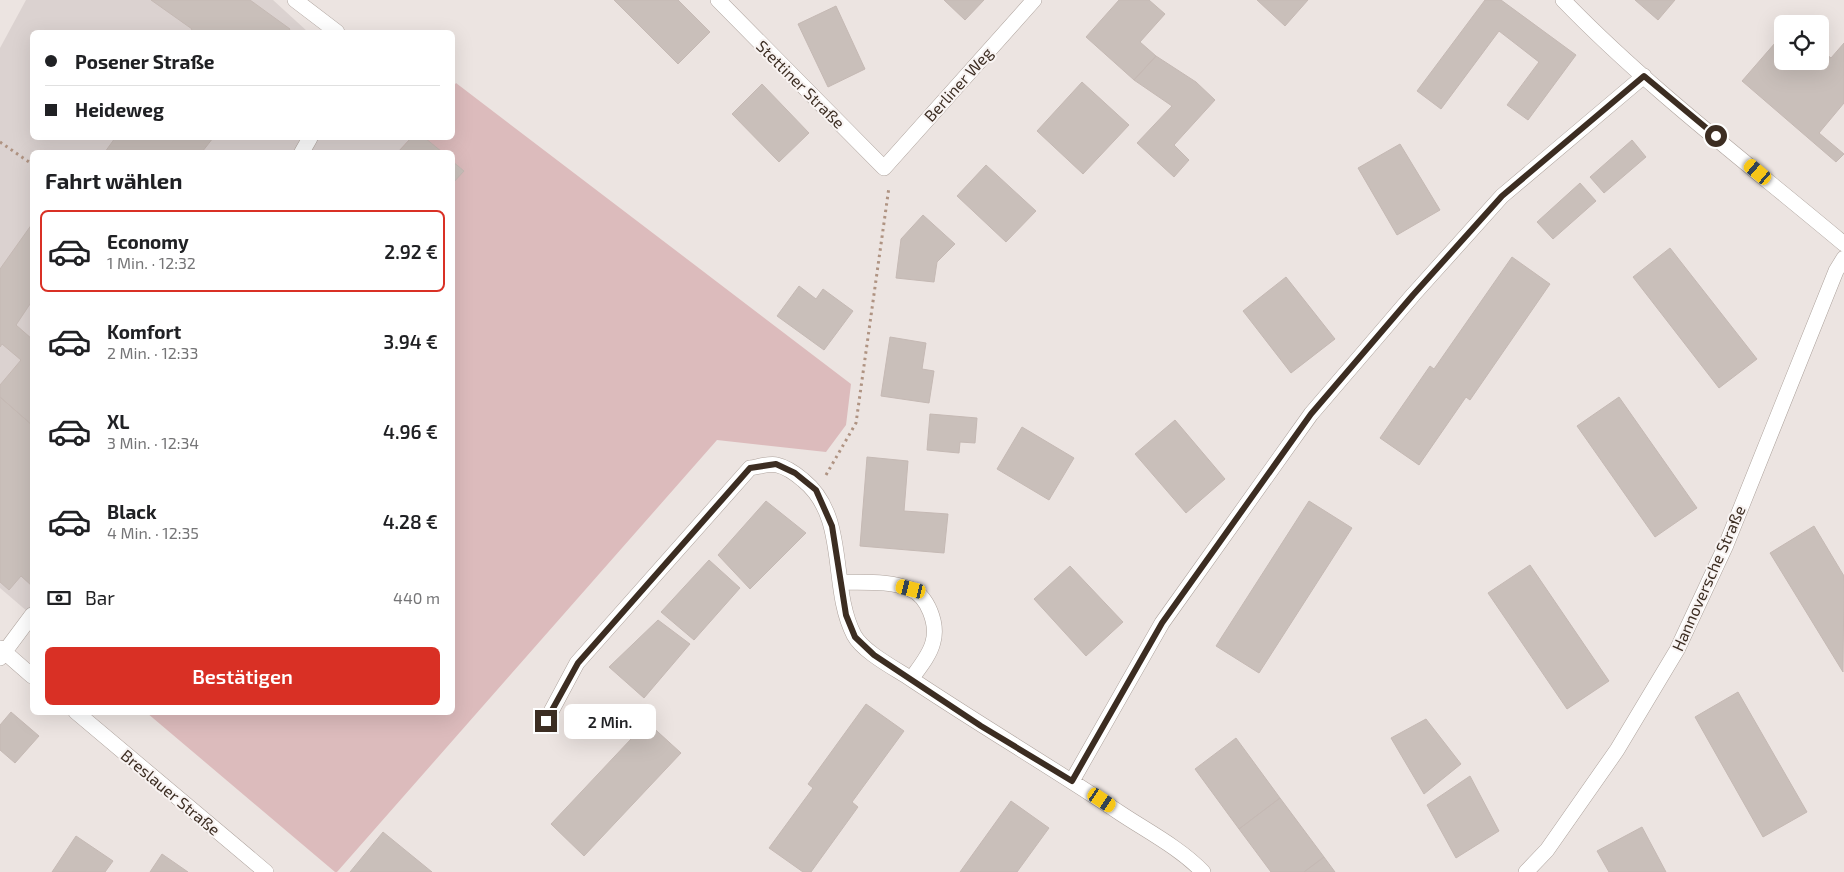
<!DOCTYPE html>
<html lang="de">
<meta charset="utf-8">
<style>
body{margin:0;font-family:"Exo 2",sans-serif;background:#f6f6f6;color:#202124;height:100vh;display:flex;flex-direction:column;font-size:19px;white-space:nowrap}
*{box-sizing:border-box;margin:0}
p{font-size:16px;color:#757577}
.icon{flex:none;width:28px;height:28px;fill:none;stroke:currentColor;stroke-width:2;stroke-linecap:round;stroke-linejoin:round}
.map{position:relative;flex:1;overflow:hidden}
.details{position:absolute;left:30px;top:150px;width:425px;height:565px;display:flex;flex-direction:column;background:#fff;border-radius:8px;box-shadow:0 5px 20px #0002}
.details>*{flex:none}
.top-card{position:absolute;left:30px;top:30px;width:425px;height:110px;border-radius:8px;box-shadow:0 5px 20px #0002;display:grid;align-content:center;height:110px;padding:0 15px;background:#fff}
.controls{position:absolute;left:1774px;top:15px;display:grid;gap:10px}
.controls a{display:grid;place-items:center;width:55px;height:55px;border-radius:8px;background:#fff;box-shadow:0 5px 20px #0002;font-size:25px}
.end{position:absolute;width:22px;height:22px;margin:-11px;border:6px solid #3c2d22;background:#fff;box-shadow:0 0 0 2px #fff}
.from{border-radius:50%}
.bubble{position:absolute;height:35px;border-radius:8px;background:#fff;box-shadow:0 5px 20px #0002;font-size:16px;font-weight:600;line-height:35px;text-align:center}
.car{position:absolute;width:15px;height:30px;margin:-15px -8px;border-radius:6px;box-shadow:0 0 4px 1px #0007;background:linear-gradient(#f5c518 24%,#345 0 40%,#f5c518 0 76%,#345 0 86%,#f5c518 0)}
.top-card b{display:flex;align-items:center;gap:18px;height:48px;font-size:19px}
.top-card b+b{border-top:1px solid #e0e0e0}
.top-card i{width:12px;height:12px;background:#202124}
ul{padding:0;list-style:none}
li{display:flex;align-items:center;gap:15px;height:82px;margin:0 10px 8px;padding:0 5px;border:2px solid transparent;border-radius:8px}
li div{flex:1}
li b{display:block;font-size:19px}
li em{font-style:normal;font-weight:600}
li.selected{border-color:#d93025}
li>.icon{width:45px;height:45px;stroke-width:1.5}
h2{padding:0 15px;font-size:22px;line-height:60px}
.pay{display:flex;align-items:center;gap:12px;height:55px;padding:0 15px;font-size:19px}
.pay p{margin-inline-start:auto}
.button{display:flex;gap:10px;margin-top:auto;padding:10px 15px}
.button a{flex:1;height:58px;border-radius:8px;background:#d93025;color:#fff;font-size:20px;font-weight:600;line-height:58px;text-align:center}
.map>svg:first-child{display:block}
.built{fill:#dbd2d0}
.green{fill:#dcbbbc}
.building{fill:#c9bfba;stroke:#c5b9b4}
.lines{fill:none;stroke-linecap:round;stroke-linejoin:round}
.minor-casing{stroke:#ada29c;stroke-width:16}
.path{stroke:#af9382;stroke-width:3;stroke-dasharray:2.5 4;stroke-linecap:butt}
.minor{stroke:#fff;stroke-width:15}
.route{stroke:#3c2d22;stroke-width:6}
.labels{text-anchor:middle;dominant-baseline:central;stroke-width:4;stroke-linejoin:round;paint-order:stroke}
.street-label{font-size:16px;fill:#3c2d22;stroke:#f8f3f2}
</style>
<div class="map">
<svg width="1844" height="872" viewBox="0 0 1844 872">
<rect width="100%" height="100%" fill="#ece4e1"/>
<path class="built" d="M 26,0 L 273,0 L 308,32 L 32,32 L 32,138 L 410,138 L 398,152 L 32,152 L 32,606 L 28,612 L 0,588 L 0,48 Z"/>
<path class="green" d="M 456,83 L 851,384 L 846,425 L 826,452 L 717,440 L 337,872 L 335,872 L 147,713 L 452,712 L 452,152 L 398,152 L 410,138 L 452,138 L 453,87 Z"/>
<path class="building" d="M 151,0 L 250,0 L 290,29 L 288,32 L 190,32 L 192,29 Z
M 614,0 L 678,0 L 710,32 L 678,64 Z
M 944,0 L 984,0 L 965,20 Z
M 1119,0 L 1149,0 L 1165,14 L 1140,42 L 1156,56 L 1134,80 L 1086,37 Z
M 1257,0 L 1308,0 L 1285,26 Z
M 1485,0 L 1501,0 L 1576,55 L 1528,120 L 1507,105 L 1539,62 L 1499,31 L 1441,109 L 1417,91 Z
M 1635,0 L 1675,0 L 1658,20 Z
M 836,6 L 865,69 L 828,87 L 798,24 Z
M 1782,35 L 1782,61 L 1820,61 L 1820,49 L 1831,58 L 1844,43 L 1844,103 L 1819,133 L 1844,154 L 1836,162 L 1742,81 Z
M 1156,56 L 1196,82 L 1215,100 L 1174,145 L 1189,160 L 1174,177 L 1137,143 L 1172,106 L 1134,80 Z
M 1082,82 L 1129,125 L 1083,174 L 1037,131 Z
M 762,84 L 809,133 L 779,162 L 732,114 Z
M 115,138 L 213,138 L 202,152 L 105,152 Z
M 411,138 L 425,138 L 442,152 L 398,152 Z
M 1632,140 L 1646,157 L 1604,193 L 1590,177 Z
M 1400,144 L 1440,210 L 1397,235 L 1358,168 Z
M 452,161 L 464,171 L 452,184 Z
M 986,165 L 1036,211 L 1006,242 L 957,196 Z
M 1580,183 L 1596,201 L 1553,239 L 1537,222 Z
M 923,215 L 955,244 L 937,262 L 934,282 L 896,278 L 901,239 Z
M 32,224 L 32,301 L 16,325 L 32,339 L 32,425 L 0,397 L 0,385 L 21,360 L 2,344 L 0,347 L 0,269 Z
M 1670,248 L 1757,359 L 1719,388 L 1633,277 Z
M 1512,257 L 1550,284 L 1470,400 L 1466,397 L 1419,465 L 1380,438 L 1430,366 L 1434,369 Z
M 1286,277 L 1335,339 L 1291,373 L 1243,311 Z
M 799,286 L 816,299 L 823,289 L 853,311 L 824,350 L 777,316 Z
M 890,337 L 926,343 L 922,369 L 934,371 L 929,403 L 881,396 Z
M 0,397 L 32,425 L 32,586 L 21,576 L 9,590 L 0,582 Z
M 1619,397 L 1697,508 L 1655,537 L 1577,426 Z
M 930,414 L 977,418 L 975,443 L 960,442 L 959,453 L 927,450 Z
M 1175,420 L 1225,479 L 1186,513 L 1135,454 Z
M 1022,427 L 1074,458 L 1049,500 L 997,469 Z
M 867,457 L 908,461 L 904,511 L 948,514 L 944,553 L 860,546 Z
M 766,501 L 806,533 L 750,589 L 718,555 Z
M 1309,501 L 1352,528 L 1259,673 L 1216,646 Z
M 1814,526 L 1844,576 L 1843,672 L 1770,553 Z
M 709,560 L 740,588 L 694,640 L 661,612 Z
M 1530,565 L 1609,681 L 1567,709 L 1488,593 Z
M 1070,566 L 1123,622 L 1086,656 L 1034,599 Z
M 658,620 L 690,644 L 644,698 L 609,667 Z
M 1738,692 L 1807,812 L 1763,837 L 1695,717 Z
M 866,704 L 904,731 L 852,802 L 858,807 L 811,872 L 803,872 L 769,848 L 813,788 L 808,784 Z
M 11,712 L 39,736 L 15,763 L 0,750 L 0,725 Z
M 1426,719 L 1461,764 L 1424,794 L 1391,738 Z
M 647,722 L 681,753 L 584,856 L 551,824 Z
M 1236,738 L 1280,798 L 1239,829 L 1195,769 Z
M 1470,776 L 1499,831 L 1456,858 L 1427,805 Z
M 1280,798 L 1324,857 L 1304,872 L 1271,872 L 1239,829 Z
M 1011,801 L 1049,828 L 1017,872 L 960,872 Z
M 1642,827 L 1666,872 L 1609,872 L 1597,851 Z
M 383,832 L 432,872 L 350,872 Z
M 76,836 L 113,861 L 105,872 L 52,872 Z
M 162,854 L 188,872 L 150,872 Z
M 1324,857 L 1335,872 L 1304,872 Z"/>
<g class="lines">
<g class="minor-casing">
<path id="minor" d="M 295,0 L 337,32
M 718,0 L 884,168 L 1034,0
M 1563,0 C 1648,88 1750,165 1844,244
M 302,152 L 310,138
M 840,582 C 862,583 889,580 910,589 C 928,596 938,624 933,642 C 930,655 919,668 911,679 C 980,725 1051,767 1120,813 C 1147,831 1180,848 1203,872
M 0,648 L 32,676
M 0,658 L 32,615
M 76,712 L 266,872
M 546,721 L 577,663 L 750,468 C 758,467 769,463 777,465 C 786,467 796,474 803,480 C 849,517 829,587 854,635 C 863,652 896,669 911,679
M 1072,781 L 1162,623 L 1311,414 L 1413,295 L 1502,196 L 1644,76
M 1526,872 L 1547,850 L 1617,750 L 1677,650 L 1726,545 L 1836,271 L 1844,258"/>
</g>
<path class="path" d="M 0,142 L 32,164
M 826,475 L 856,423 L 889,187"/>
<use href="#minor" class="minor"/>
</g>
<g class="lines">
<path class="route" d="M 546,721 L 578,663 L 750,468 L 776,464 L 795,473 L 816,490 L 832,526 L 846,615 L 855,637 L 874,655 L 981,726 L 1072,781 L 1162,623 L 1311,414 L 1413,295 L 1502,196 L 1644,76 L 1716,136"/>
</g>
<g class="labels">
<g class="street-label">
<text transform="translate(801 84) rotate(45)">Stettiner Straße</text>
<text transform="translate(958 84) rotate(-48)">Berliner Weg</text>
<text transform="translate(1708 578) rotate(-66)">Hannoversche Straße</text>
<text transform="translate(171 792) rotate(40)">Breslauer Straße</text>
</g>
</g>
</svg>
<div class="controls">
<a><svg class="icon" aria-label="locate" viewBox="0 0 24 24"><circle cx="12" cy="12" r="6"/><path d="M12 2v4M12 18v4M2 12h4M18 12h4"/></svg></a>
</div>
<i class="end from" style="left:1716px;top:136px"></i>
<i class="end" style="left:546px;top:721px"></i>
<div class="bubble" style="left:564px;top:704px;width:92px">2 Min.</div>
<i class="car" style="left:1758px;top:172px;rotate:310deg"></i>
<i class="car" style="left:911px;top:589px;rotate:284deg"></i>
<i class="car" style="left:1102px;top:800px;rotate:124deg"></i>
<div class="top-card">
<b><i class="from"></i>Posener Straße</b>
<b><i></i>Heideweg</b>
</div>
<section class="details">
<h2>Fahrt wählen</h2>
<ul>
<li class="selected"><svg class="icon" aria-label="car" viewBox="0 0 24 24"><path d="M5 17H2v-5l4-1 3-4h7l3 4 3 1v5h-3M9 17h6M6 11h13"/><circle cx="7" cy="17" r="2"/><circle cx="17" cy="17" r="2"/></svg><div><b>Economy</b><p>1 Min. · 12:32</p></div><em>2.92 €</em></li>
<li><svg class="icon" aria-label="car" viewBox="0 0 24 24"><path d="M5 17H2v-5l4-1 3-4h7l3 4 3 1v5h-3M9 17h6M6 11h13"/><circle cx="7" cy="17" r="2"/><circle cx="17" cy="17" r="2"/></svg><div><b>Komfort</b><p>2 Min. · 12:33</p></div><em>3.94 €</em></li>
<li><svg class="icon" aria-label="car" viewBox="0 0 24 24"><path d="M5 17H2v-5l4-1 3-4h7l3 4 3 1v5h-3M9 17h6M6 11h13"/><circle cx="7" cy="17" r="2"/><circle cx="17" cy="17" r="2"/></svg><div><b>XL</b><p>3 Min. · 12:34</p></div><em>4.96 €</em></li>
<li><svg class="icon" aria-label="car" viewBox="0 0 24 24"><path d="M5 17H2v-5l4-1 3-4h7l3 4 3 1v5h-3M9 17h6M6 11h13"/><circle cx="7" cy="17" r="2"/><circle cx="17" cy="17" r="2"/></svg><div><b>Black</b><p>4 Min. · 12:35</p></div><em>4.28 €</em></li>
</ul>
<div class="pay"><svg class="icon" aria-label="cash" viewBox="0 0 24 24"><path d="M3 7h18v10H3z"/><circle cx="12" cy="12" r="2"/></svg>Bar<p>440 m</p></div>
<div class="button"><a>Bestätigen</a></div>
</section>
</div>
